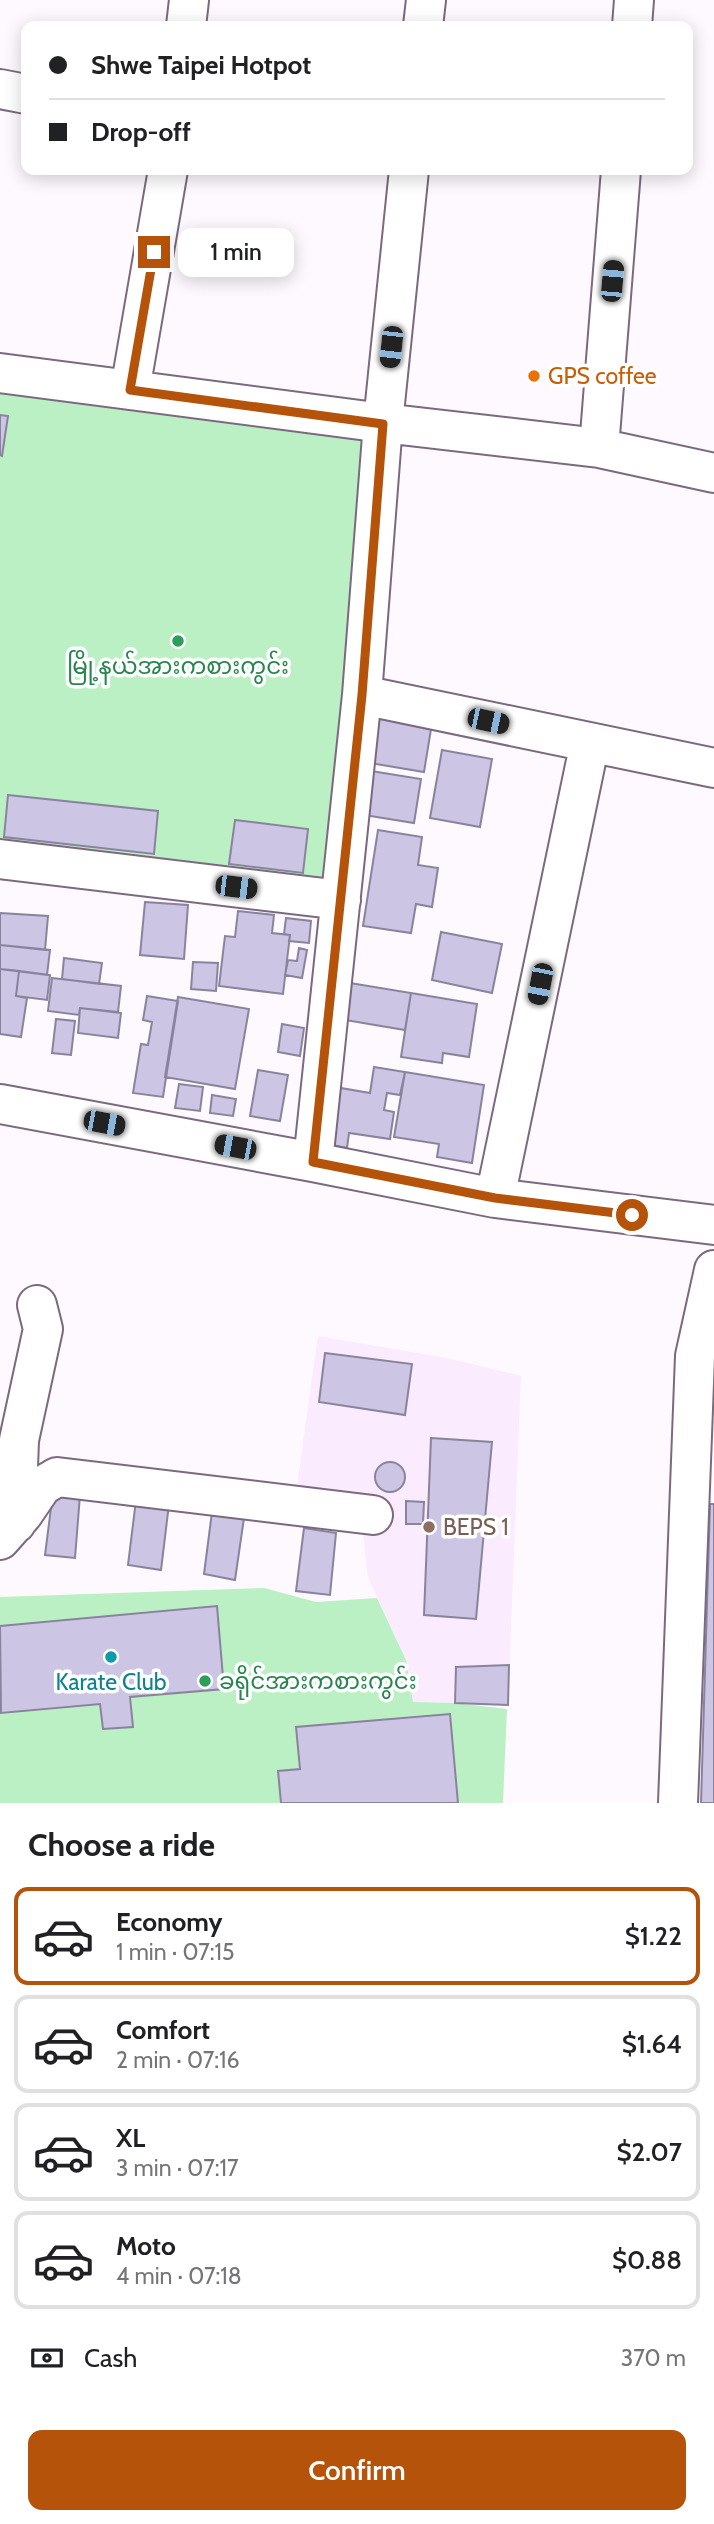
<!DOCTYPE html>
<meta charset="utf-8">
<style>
body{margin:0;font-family:Cabin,"Noto Sans Myanmar",sans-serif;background:#f2f2f2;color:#202124;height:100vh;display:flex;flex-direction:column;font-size:26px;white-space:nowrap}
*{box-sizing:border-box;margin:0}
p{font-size:23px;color:#757577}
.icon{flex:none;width:38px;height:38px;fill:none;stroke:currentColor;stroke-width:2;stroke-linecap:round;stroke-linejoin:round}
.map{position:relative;height:1803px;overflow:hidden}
.details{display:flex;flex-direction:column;background:#fff;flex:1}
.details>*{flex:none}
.top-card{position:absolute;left:21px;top:21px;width:672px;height:154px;border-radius:14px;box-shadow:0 4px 18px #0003;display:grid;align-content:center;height:154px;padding:0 28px;background:#fff}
.end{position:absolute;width:32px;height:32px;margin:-16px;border:9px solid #b45309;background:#fff;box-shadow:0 0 0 4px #fff}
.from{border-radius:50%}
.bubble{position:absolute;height:49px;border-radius:14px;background:#fff;box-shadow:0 4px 18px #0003;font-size:23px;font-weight:600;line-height:49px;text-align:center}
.car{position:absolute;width:21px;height:42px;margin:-21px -10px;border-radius:9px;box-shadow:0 0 5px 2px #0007;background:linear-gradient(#222 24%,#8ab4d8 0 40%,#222 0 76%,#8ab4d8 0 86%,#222 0)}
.top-card b{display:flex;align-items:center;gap:24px;height:66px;font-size:26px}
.top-card b+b{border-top:2px solid #e0e0e0}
.top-card i{width:18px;height:18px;background:#202124}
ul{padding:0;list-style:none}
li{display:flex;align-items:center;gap:21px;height:98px;margin:0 14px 10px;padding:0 14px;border:4px solid #e0e0e0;border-radius:14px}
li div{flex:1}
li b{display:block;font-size:26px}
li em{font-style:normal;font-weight:600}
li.active{border-color:#b45309}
li>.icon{width:63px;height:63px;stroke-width:1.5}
h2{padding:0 28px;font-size:32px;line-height:84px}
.pay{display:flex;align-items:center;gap:18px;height:77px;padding:0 28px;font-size:26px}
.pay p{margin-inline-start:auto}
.button{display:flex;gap:14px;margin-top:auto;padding:14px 28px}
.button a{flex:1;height:80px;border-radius:14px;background:#b45309;color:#fff;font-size:28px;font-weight:600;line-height:80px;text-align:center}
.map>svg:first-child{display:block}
.built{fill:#fbebff}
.green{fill:#bbf0c4}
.building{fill:#ccc5e3;stroke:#89839e;stroke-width:2}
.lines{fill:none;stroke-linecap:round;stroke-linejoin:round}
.minor-casing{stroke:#7c6980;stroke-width:42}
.minor{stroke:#fff;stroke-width:38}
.route{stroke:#b45309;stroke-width:9}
.food-dot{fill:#e8710a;stroke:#fff;stroke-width:2.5}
.leisure-dot{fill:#2e9e5b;stroke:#fff;stroke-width:2.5}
.education-dot{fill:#8d6e63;stroke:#fff;stroke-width:2.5}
.culture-dot{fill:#0f9aa8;stroke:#fff;stroke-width:2.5}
.labels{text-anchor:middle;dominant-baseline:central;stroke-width:7;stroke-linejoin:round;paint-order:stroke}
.food-label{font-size:23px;fill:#c56008;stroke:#fff;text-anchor:start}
.leisure-label{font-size:23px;fill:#27864d;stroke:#fff}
.education-label{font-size:23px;fill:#785e54;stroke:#fff;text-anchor:start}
.culture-label{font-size:23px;fill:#0d838f;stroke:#fff}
</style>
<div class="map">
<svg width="714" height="1803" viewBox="0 0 714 1803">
<rect width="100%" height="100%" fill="#fdf9ff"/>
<path class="built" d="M 318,1336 L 447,1358 L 521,1376 L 508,1705 L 413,1702 L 406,1660 L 368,1577 L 363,1535 L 294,1507 Z"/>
<path class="green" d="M 0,388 L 375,433 L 332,892 L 0,850 Z
M 264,1588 L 316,1602 L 377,1598 L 406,1660 L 413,1702 L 455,1703 L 507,1709 L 503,1803 L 0,1803 L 0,1597 Z"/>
<path class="building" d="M 0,415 L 8,416 L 2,456 L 0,455 Z
M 372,713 L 432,723 L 424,772 L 364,762 Z
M 442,750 L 492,759 L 480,827 L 430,818 Z
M 371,771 L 421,779 L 414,823 L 364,815 Z
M 8,795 L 158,811 L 154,854 L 4,837 Z
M 235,820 L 308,829 L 303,873 L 229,864 Z
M 378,830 L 422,837 L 418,865 L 438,868 L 432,907 L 416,904 L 411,933 L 363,926 Z
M 145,902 L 188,905 L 184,959 L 140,955 Z
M 238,911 L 274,915 L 272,933 L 290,935 L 283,994 L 219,986 L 225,936 L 235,937 Z
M 0,913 L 48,916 L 45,950 L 0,945 Z
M 286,918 L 311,921 L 309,943 L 289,941 L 290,935 L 284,934 Z
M 441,932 L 502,944 L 492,993 L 432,980 Z
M 0,945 L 50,950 L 47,975 L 0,969 Z
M 299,948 L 307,950 L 302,978 L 285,975 L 288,960 L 297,961 Z
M 64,958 L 102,963 L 99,984 L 62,979 Z
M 193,962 L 218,963 L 216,991 L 191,989 Z
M 0,969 L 19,971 L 16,996 L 27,998 L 21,1037 L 0,1034 Z
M 19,971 L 50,975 L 47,1000 L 16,996 Z
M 52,978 L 121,986 L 118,1012 L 80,1008 L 79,1015 L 48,1011 Z
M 350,983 L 411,993 L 405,1030 L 345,1020 Z
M 411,993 L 477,1004 L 469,1057 L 443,1053 L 442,1063 L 401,1057 Z
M 147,996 L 178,1001 L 163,1097 L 133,1093 L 141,1044 L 148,1045 L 152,1022 L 143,1020 Z
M 178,997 L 249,1009 L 235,1089 L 165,1077 Z
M 80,1008 L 121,1013 L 118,1038 L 78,1033 Z
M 56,1019 L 75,1021 L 71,1055 L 52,1053 Z
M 282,1024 L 304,1028 L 300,1056 L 278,1052 Z
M 374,1067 L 405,1072 L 400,1095 L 387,1093 L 384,1110 L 394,1112 L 390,1139 L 349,1133 L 347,1148 L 326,1144 L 335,1087 L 370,1093 Z
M 258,1070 L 288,1075 L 280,1121 L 250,1116 Z
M 405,1072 L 484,1085 L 472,1163 L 437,1157 L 439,1144 L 394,1137 Z
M 179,1084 L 203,1087 L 200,1111 L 175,1108 Z
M 212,1095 L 236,1099 L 233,1116 L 210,1113 Z
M 325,1353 L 412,1364 L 405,1415 L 319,1402 Z
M 431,1438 L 492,1442 L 476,1619 L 424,1615 Z
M375 1477a15 15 0 1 1 30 0a15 15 0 1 1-30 0Z
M 53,1492 L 80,1495 L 75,1558 L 45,1555 Z
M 136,1500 L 169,1504 L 161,1570 L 128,1565 Z
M 406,1501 L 424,1502 L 423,1524 L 406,1524 Z
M 710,1504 L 714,1504 L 714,1803 L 701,1803 Z
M 212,1512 L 244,1518 L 235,1580 L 204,1574 Z
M 304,1528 L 336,1533 L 330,1595 L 296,1591 Z
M 217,1606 L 224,1689 L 130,1697 L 133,1727 L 103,1729 L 100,1704 L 1,1713 L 0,1626 Z
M 509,1665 L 508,1705 L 455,1703 L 456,1667 Z
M 450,1714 L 458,1803 L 281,1803 L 278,1771 L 300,1769 L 296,1727 Z"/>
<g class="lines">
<g class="minor-casing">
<path id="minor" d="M 186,26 L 189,0
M 423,26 L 426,0
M 632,26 L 634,0
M 0,89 L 26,94
M 0,373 L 383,423 L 599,448 L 714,473
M 130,390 L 168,170
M 599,448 L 621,170
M 362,695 L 714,768
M 0,859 L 341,900
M 0,1104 L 313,1162 L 495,1198 L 714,1225
M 313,1162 L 362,695 L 383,423 L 409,170
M 495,1198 L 590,742
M 16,1523 L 19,1440 L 43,1329 L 37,1305
M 0,1540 L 23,1514 L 42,1486 L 57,1477 L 373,1515
M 678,1803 L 695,1356 L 714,1270"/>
</g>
<use href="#minor" class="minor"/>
</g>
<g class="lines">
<path class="route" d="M 154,252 L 130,390 L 383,424 L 362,695 L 313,1162 L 495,1198 L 632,1215"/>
</g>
<circle class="food-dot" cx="534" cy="376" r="7"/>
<g class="leisure-dot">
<circle cx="178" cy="641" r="7"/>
<circle cx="205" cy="1681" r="7"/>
</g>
<circle class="education-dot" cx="429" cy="1527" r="7"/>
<circle class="culture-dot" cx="111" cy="1657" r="7"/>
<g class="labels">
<g class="food-label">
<text x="548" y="376">GPS coffee</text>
</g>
<g class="leisure-label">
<text x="178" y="666">မြို့နယ်အားကစားကွင်း</text>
<text x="219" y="1681" text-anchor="start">ခရိုင်အားကစားကွင်း</text>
</g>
<g class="education-label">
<text x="443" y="1527">BEPS 1</text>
</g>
<g class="culture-label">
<text x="111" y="1682">Karate Club</text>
</g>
</g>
</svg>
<i class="end from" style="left:632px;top:1215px"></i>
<i class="end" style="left:154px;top:252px"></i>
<div class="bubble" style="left:178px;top:228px;width:116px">1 min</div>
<i class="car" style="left:612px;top:281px;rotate:5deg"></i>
<i class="car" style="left:391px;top:347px;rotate:186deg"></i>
<i class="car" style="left:488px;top:721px;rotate:102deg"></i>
<i class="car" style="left:236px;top:887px;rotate:97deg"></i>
<i class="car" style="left:540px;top:984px;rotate:191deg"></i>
<i class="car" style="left:104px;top:1123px;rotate:101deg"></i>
<i class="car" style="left:235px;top:1147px;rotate:281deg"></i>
<div class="top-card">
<b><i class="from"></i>Shwe Taipei Hotpot</b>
<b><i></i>Drop-off</b>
</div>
</div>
<section class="details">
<h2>Choose a ride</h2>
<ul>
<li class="active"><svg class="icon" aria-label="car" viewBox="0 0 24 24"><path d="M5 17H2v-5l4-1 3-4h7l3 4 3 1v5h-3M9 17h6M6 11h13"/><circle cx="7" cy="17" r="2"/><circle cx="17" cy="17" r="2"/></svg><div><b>Economy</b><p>1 min · 07:15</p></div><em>$1.22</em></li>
<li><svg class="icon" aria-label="car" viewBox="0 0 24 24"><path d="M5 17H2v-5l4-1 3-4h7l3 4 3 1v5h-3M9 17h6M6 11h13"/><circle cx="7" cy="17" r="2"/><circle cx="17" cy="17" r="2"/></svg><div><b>Comfort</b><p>2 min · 07:16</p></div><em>$1.64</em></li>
<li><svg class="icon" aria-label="car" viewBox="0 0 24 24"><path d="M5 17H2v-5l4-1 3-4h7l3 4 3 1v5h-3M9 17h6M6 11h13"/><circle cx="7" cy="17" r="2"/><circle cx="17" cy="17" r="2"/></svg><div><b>XL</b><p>3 min · 07:17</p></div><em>$2.07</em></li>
<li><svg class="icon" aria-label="car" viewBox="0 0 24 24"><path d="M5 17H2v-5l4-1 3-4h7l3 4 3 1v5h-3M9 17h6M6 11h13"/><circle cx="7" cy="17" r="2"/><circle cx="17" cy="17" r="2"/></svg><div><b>Moto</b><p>4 min · 07:18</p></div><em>$0.88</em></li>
</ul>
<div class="pay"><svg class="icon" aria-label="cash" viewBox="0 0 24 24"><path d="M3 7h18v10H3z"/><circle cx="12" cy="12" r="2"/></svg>Cash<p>370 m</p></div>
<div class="button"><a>Confirm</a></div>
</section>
